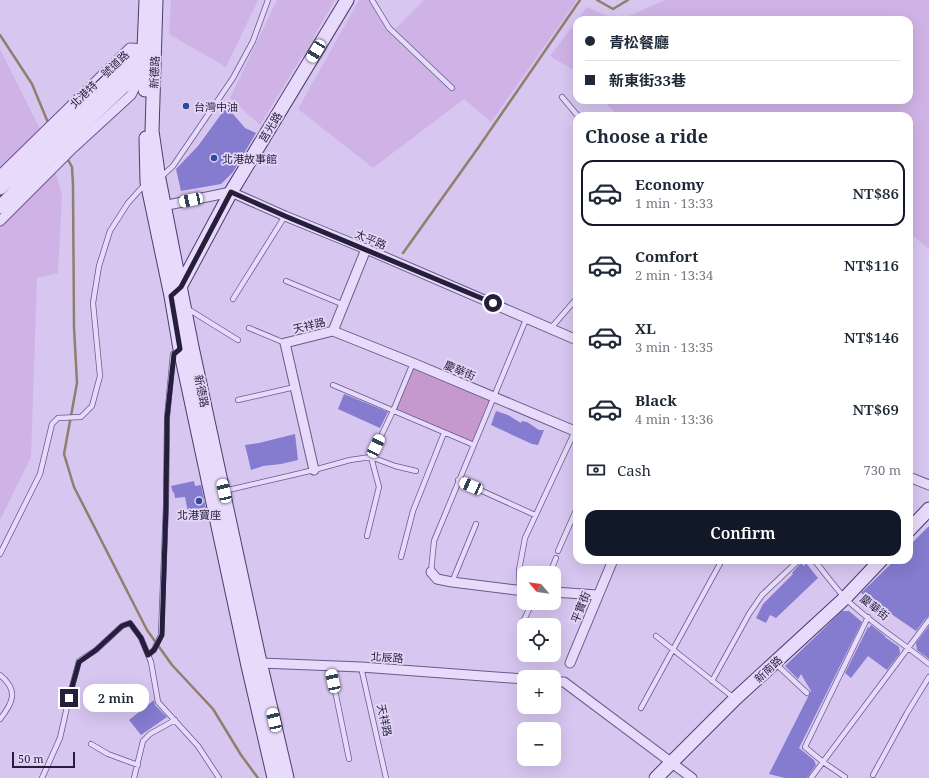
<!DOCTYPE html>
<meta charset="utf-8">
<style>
body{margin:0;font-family:"Noto Serif","Noto Sans TC",serif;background:#f2f2f3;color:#1f2937;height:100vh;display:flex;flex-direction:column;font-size:15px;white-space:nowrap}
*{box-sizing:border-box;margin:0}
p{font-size:13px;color:#747a83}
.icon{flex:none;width:22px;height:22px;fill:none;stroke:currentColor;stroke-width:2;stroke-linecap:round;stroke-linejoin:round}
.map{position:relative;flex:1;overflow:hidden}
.side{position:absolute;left:573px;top:112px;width:340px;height:452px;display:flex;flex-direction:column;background:#fff;border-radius:12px;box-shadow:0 4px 16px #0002}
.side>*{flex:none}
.banner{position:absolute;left:573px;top:16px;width:340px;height:88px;border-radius:12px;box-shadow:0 4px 16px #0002;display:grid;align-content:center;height:88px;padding:0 12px;background:#fff}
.needle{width:26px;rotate:298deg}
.controls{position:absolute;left:517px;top:566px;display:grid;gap:8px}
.controls a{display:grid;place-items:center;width:44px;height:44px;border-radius:8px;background:#fff;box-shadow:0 4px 16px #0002;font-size:20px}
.scale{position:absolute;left:12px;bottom:10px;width:63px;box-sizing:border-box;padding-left:4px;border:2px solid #251f3c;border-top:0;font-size:11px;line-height:14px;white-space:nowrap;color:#251f3c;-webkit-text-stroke:3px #e4d6f7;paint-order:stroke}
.end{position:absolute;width:18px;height:18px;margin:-9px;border:5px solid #251f3c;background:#fff;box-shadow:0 0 0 2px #fff}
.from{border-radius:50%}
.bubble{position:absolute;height:28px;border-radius:12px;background:#fff;box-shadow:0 4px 16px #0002;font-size:13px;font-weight:600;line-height:28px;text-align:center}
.car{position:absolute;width:12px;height:24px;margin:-12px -6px;border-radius:5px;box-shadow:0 0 3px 1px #0007;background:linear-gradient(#fff 24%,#345 0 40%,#fff 0 76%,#345 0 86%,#fff 0)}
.banner b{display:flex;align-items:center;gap:14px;height:38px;font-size:15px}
.banner b+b{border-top:1px solid #e0e1e3}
.banner i{width:10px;height:10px;background:#1f2937}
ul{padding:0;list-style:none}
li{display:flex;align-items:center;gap:12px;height:66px;margin:0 8px 6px;padding:0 4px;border:2px solid transparent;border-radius:12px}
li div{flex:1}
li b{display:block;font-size:15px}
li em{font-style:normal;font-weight:600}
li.selected{border-color:#111827}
li>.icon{width:36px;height:36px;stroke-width:1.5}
h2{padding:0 12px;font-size:18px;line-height:48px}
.pay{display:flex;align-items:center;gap:10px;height:44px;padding:0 12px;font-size:15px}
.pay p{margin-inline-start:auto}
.cta{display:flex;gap:8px;margin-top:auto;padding:8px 12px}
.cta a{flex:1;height:46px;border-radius:12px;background:#111827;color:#fff;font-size:16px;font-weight:600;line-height:46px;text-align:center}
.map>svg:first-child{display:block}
.farmland{fill:#cfb3e6}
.green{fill:#c599ce}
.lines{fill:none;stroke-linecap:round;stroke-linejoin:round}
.stream{stroke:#927e6e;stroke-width:2.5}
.building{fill:#857bcf}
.lane-casing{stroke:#675b8c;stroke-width:6}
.street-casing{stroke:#675b8c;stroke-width:11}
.secondary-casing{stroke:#483e6e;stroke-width:15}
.lane{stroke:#e7dafa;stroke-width:4.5}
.street{stroke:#e7dafa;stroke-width:9}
.secondary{stroke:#e7dafa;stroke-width:13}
.route{stroke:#251f3c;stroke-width:5}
.poi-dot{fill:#294c9d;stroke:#e4d6f7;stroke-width:1.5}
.labels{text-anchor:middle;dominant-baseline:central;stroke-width:3.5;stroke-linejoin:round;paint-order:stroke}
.street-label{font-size:11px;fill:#251f3c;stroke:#e4d6f7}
.poi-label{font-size:11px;fill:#251f3c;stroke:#e4d6f7;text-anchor:start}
</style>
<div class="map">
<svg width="929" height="778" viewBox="0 0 929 778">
<rect width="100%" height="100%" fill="#d7c6f0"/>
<path class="farmland" d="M 171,0 L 258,0 L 226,67 L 169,34 Z
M 277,0 L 335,0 L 307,48 L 260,125 L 230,98 Z
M 359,0 L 371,0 L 393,31 L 424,0 L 577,0 L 491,122 L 464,99 L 373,168 L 298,109 Z
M 665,0 L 929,0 L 929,249 L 909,233 L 909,116 L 618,116 L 603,100 L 909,100 L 909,20 L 620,20 Z
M 587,7 L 617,20 L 577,20 L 577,72 L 550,56 Z
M 0,49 L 46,141 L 62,194 L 58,273 L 37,278 L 31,457 L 0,520 Z"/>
<path class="green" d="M 413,363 L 494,397 L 474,445 L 393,411 Z"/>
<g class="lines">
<path class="stream" d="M 597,0 L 613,9 L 628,0
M 0,35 L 32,84 L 49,125
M 67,158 L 72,167 L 73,185 L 74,327 L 77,383 L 64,454 L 74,487 L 147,630 L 172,665 L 213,709 L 241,755 L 258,778
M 403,253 L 478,148 L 580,0"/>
</g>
<path class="building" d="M 225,109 L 233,114 L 245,128 L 256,133 L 233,172 L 221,184 L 181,191 L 176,169 L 198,146 Z
M 344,394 L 388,412 L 380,428 L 338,409 Z
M 496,411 L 508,415 L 521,423 L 522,421 L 527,422 L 539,430 L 544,430 L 538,445 L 532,444 L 491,425 Z
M 295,434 L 298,460 L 281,464 L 263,466 L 251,470 L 245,445 L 259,443 Z
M 194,481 L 195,486 L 201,485 L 208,519 L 196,521 L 194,511 L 188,512 L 185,497 L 175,498 L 174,492 L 173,493 L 171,486 Z
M 929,526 L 929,616 L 926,618 L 916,631 L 861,593 L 895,560 L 909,560 L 909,546 Z
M 801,563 L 804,566 L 806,563 L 818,578 L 776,618 L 770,615 L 766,623 L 756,618 L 763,604 L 793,574 L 792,573 Z
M 842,611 L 849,611 L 862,622 L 799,748 L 814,760 L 816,765 L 807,778 L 785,778 L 769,774 L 811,691 L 801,674 L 798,679 L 785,666 Z
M 871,625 L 885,636 L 885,637 L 899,647 L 900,653 L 887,670 L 868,656 L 851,678 L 845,673 L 868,627 L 869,628 Z
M 929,626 L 929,659 L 917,650 L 916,643 Z
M 154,700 L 155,705 L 167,717 L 141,735 L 129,720 Z"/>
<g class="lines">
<g class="lane-casing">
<path id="lane" d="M 372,0 L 389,28 L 452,88
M 562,97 L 578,116
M 161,177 L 173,166 L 233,78 L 253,41 L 268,0
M 286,281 L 344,305
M 233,299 L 285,216
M 188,309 L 238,340
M 249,328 L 285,343
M 551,328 L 577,298
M 333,385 L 474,445
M 238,400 L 295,387
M 371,457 L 393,411 L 413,363
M 458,480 L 535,515
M 224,491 L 314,470 L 350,460 L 371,457 L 395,466 L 416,471
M 367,536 L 379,487 L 371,457
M 558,551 L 577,508
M 0,554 L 40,474 L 52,424 L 58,418 L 81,417 L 92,406 L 100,376 L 93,303 L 99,266 L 110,231 L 128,203 L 146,183
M 401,557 L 413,511 L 444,433
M 814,560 C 824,572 834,586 845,598 C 870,623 902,642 929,664
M 431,572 L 434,541 L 527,317
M 550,573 L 556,558
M 452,582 L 476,524
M 520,590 L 519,570 L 525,538 L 575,431
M 521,626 L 532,603
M 656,636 L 734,698
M 148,655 L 154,650 L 161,635 L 166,505 L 167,418 L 173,354 L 179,350
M 776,664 L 807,693
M 330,666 L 349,759
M 361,667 L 386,778
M 0,675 C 19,690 13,703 0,719
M 712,681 L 749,614 L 762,595 L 799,560
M 641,708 L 722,560
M 91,744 L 108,754 L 138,765
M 873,775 L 907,713 L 929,677
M 845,777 L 823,762 L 805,747 L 868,617
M 42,778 L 60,738 L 69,698 L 79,661 L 96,650 L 122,626 L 130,623 L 141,638 L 151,662 L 158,702 L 198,746 L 219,778
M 134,778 L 143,741 L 150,734 L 175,720
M 811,778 L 929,620"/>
</g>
<g class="street-casing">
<path id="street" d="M 0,175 L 130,48 L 144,49
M 158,207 L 231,192 L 285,216 L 366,249 L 577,340
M 0,221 L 71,150 L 131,95 L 142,73
M 333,331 L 413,363 L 577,432
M 333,331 L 366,249
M 314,470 L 285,343 L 333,331
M 909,477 L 929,485
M 431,572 L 437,579 L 452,582 L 524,591
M 554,592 L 597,595
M 570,663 L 613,560
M 256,664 L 261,663 L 361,667 L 524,679
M 554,682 L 564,682 L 692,778"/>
</g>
<g class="secondary-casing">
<path id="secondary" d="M 156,0 L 152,131 L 159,179 L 192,347 L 258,653 L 287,778
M 145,90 L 144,49 L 146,0
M 146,138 L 147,182 L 171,296 L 180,349 L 248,666 L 274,778
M 0,188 L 144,49 L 147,54
M 0,207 L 51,155 L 144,67 L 148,66
M 179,289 L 231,192 L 347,0
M 909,530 L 929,509
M 656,778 L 735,699 L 845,598 L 881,560"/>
</g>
<use href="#lane" class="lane"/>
<use href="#street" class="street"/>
<use href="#secondary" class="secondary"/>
</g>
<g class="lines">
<path class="route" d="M 69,698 L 79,662 L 96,650 L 122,626 L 130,623 L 141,638 L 148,655 L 154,650 L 162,635 L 166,505 L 167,418 L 174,354 L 180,349 L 171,296 L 181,287 L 231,192 L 285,216 L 493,303"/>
</g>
<g class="poi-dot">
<circle cx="186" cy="106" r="4"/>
<circle cx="214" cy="158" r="4"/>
<circle cx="199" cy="501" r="4"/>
</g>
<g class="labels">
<g class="street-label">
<text transform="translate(154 72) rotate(-88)">新德路</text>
<text transform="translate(99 79) rotate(-44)">北港特一號道路</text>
<text transform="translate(270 127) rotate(-59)">莒光路</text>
<text transform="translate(371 239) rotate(23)">太平路</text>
<text transform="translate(309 325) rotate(-14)">天祥路</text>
<text transform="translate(460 370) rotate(23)">慶華街</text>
<text transform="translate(202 391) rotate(78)">新德路</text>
<text transform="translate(580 607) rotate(-68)">平實街</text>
<text transform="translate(875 607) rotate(39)">慶華街</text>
<text transform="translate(387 657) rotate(4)">北辰路</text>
<text transform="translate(768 669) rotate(-43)">新南路</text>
<text transform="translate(385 720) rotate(77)">天祥路</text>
</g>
<g class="poi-label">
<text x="194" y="106">台灣中油</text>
<text x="222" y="158">北港故事館</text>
<text x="199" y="514" text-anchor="middle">北港寶座</text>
</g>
</g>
</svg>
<div class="controls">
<a><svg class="needle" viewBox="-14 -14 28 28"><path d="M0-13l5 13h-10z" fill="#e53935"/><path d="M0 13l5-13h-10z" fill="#747a83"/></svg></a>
<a><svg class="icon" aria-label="locate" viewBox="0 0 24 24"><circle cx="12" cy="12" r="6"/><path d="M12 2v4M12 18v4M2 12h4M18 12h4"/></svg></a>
<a>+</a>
<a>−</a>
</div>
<div class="scale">50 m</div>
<i class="end from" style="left:493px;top:303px"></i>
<i class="end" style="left:69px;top:698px"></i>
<div class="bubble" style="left:83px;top:684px;width:66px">2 min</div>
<i class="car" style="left:316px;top:51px;rotate:211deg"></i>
<i class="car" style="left:191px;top:200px;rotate:258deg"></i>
<i class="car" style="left:376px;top:446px;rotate:25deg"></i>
<i class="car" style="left:471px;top:486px;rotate:294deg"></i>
<i class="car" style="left:224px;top:491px;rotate:347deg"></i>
<i class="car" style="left:333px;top:681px;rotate:348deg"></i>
<i class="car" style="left:274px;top:720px;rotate:347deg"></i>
<div class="banner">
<b><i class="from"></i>青松餐廳</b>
<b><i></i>新東街33巷</b>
</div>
<section class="side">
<h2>Choose a ride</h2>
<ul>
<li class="selected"><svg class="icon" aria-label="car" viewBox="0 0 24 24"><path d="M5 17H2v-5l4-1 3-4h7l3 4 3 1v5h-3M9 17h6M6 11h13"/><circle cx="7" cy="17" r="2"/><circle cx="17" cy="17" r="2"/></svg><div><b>Economy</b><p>1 min · 13:33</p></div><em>NT$86</em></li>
<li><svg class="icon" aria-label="car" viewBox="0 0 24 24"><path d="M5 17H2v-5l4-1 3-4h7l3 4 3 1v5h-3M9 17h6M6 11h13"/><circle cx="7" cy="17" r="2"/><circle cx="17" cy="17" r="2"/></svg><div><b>Comfort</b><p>2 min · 13:34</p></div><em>NT$116</em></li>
<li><svg class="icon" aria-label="car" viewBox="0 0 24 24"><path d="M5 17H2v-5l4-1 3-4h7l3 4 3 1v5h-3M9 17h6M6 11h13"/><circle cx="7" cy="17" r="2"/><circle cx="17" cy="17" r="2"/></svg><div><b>XL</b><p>3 min · 13:35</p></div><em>NT$146</em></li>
<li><svg class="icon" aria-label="car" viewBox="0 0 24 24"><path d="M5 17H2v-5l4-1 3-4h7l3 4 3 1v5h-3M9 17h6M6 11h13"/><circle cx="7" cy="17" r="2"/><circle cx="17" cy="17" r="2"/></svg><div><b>Black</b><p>4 min · 13:36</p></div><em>NT$69</em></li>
</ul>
<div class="pay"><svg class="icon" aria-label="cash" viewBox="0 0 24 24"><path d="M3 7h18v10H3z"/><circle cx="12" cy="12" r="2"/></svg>Cash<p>730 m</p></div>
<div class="cta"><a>Confirm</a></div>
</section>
</div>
